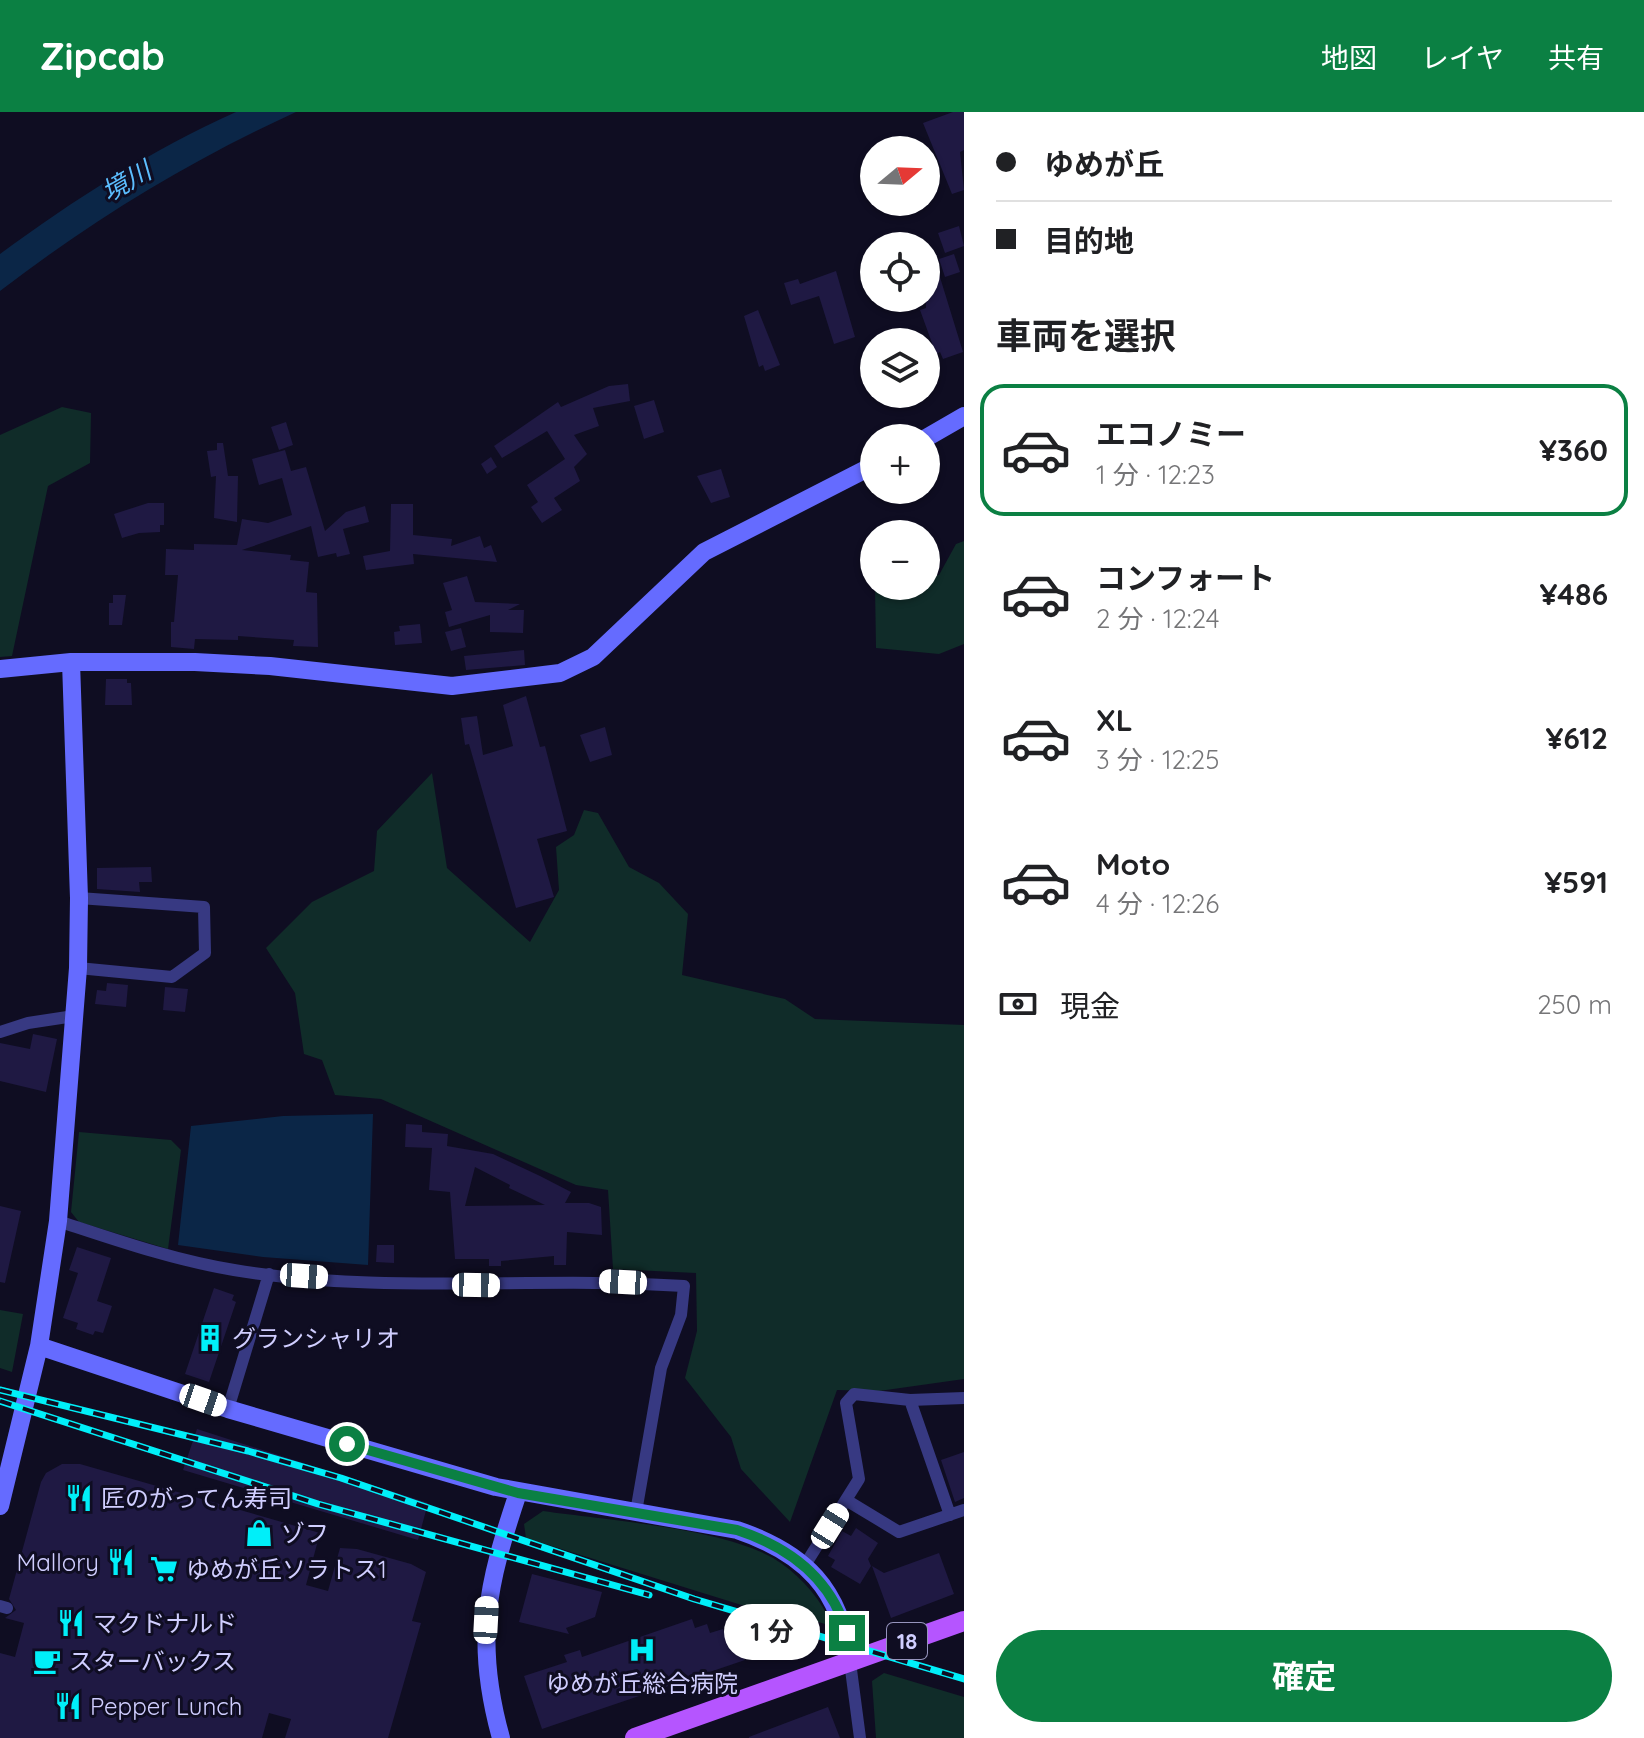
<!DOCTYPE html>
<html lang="ja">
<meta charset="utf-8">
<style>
body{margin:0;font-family:Quicksand,"Noto Sans JP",sans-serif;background:#f2f2f2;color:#202124;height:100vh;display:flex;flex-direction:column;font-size:30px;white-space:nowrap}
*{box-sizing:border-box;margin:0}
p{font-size:26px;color:#757577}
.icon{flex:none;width:44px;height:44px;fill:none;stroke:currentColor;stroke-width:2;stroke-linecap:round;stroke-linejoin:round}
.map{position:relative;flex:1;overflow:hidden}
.side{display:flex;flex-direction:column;background:#fff;width:680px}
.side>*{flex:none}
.guide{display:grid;align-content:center;height:176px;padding:0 32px;background:#fff}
.needle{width:52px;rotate:71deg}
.controls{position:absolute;left:860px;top:24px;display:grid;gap:16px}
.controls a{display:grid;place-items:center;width:80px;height:80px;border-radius:50%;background:#fff;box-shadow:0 2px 6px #0004;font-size:40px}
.end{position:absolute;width:36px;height:36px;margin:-18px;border:10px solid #0b8043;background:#fff;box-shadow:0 0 0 4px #fff}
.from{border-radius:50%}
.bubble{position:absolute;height:56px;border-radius:28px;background:#fff;box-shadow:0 2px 6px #0004;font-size:26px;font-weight:700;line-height:56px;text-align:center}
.car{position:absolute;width:24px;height:48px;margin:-24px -12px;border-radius:10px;box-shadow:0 0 6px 2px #0007;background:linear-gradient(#fff 24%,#345 0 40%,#fff 0 76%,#345 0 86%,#fff 0)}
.guide b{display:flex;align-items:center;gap:28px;height:76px;font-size:30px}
.guide b+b{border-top:2px solid #e0e0e0}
.guide i{width:20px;height:20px;background:#202124}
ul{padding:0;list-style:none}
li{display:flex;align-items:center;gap:24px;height:132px;margin:0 16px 12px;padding:0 16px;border:4px solid transparent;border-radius:24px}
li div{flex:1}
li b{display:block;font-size:30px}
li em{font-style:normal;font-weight:700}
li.selected{border-color:#0b8043}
li>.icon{width:72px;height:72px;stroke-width:1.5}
h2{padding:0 32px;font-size:36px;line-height:96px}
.pay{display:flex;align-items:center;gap:20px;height:88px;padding:0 32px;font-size:30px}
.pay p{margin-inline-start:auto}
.primary-button{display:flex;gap:16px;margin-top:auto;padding:16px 32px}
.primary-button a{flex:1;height:92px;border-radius:48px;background:#0b8043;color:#fff;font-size:32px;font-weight:700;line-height:92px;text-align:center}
header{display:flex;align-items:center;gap:48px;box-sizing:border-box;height:112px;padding:0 40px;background:#0b8043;color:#fff}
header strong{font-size:38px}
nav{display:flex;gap:44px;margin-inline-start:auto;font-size:28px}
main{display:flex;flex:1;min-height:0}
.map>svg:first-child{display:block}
.green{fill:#102c29}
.water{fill:#0b2647}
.building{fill:#1f1943;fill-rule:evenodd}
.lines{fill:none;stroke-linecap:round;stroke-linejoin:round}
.street{stroke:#373982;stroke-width:12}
.secondary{stroke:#656bff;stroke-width:18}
.primary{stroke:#b555ff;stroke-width:20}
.rail-casing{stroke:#00eff9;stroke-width:7}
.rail{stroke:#0f0d22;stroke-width:4;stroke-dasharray:12;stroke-linecap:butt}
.route{stroke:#0b8043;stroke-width:10}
.labels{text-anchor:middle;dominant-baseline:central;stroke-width:6;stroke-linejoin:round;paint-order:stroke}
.shield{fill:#0f0d22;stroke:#9694bd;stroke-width:2}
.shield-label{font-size:22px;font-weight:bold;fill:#d0ceff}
.poi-label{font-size:24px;fill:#d0ceff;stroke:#0f0d22;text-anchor:start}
.water-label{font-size:26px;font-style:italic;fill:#5cbeff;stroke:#0f0d22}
</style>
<header>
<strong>Zipcab</strong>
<nav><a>地図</a><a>レイヤ</a><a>共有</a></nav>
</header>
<main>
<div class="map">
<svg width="964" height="1626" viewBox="0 0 964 1626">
<rect width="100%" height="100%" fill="#0f0d22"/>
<path class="green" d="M 62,295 L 91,301 L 90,351 L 48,374 L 12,544 L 0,545 L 0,323 Z
M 964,429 L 964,532 L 939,542 L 876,536 L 875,474 L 926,474 L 926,464 L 939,463 L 956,432 Z
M 432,661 L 447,756 L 530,830 L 559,778 L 556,735 L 574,723 L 584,698 L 598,701 L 629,755 L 659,771 L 688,802 L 682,863 L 785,887 L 815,907 L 964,913 L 964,1267 L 879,1279 L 837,1278 L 790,1410 L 741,1357 L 731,1325 L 685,1266 L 697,1219 L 696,1161 L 613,1157 L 608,1078 L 576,1073 L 381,987 L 335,983 L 322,948 L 304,942 L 295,881 L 266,836 L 312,790 L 374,759 L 377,719 Z
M 79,1020 L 171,1028 L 181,1038 L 168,1137 L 79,1110 L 71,1100 Z
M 0,1198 L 23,1202 L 12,1260 L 0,1256 Z
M 543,1399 C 605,1408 721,1416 773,1446 C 796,1460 815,1480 828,1504 L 825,1512 L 805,1506 L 803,1512 L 526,1426 L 524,1412 Z
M 884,1561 L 964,1585 L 964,1626 L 876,1626 L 872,1569 Z"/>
<path class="water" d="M 236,0 L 296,0 C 189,49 94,107 0,179 L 0,142 C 75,87 151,38 236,0 Z
M 373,1002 L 368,1153 L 263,1145 L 178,1133 L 191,1014 L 283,1004 Z"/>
<path class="building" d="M 953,0 L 964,0 L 964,38 L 960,40 L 964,78 L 952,82 L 923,11 Z
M 959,114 L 964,134 L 945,141 L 938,121 Z
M 954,142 L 960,160 L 945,165 L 939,147 Z
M 836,159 L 855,225 L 834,232 L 819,184 L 791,193 L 784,171 L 798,167 L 800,172 Z
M 939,162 L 963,240 L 943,247 L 940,240 L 936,242 L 920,198 L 926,196 L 926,166 Z
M 758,198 L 780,253 L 765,259 L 763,253 L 759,255 L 744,204 Z
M 628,272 L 630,289 L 593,296 L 599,314 L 574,323 L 587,342 L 574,355 L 580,369 L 554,386 L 562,398 L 542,411 L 531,395 L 538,390 L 527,373 L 565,347 L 547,319 L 502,346 L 494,334 L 558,290 L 561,295 L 609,274 Z
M 654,288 L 664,320 L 644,327 L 634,294 Z
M 286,310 L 293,333 L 279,338 L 271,315 Z
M 217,331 L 223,331 L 228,364 L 238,364 L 237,410 L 214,406 L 216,364 L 211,365 L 207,339 L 217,338 Z
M 285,338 L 291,359 L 306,355 L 325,419 L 346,400 L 365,394 L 369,410 L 343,417 L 350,442 L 337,445 L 336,441 L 318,445 L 311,414 L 242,438 L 291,443 L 290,448 L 309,450 L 306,480 L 317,481 L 318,535 L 293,534 L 294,528 L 238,524 L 238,528 L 195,527 L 194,537 L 171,535 L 171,510 L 174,510 L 178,463 L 165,463 L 166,437 L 194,438 L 194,432 L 237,433 L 242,407 L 268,411 L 292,403 L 282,366 L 259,373 L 252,347 Z
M 491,345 L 497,355 L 487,362 L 481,352 Z
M 721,357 L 730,385 L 711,391 L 697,364 Z
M 148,391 L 164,391 L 164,413 L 160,413 L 160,420 L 139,421 L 122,426 L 114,402 Z
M 391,392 L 413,392 L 413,423 L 452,427 L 451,434 L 480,424 L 484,436 L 491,433 L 497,450 L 413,442 L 414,452 L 366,458 L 363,444 L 390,439 Z
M 467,464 L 475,490 L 520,492 L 508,498 L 524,498 L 523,521 L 490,520 L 490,503 L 449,515 L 445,500 L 452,498 L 443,471 Z
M 113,483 L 126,483 L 122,513 L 109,513 L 109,491 L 113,491 Z
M 420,512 L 422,531 L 395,533 L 394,520 L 400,519 L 399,514 Z
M 461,516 L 466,535 L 451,539 L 445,520 Z
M 524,538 L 525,553 L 466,558 L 464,544 Z
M 106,567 L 127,567 L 127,571 L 131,571 L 132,593 L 105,593 Z
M 526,584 L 540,635 L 545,634 L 567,719 L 537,727 L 554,785 L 516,796 L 469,632 L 465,633 L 461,606 L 477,604 L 483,643 L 513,634 L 503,593 Z
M 605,615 L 612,643 L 590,650 L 580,623 Z
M 151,755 L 152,770 L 139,770 L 140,780 L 97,777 L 97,756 Z
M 107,871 L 128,873 L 126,895 L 95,892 L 97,878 L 106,879 Z
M 165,875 L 188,877 L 185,900 L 163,898 Z
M 33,922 L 57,927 L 46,980 L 0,969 L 0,931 L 30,937 Z
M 406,1012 L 422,1013 L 422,1020 L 448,1022 L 447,1034 L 493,1042 L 540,1064 L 571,1080 L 565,1091 L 589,1091 L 601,1095 L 602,1123 L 567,1120 L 566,1153 L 554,1153 L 554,1144 L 501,1149 L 501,1154 L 489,1154 L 489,1147 L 455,1147 L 450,1080 L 429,1078 L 432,1036 L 405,1035 ZM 475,1055 L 510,1073 L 509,1076 L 545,1093 L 465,1094 Z
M 0,1094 L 21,1099 L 5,1171 L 0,1170 Z
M 377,1133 L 394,1133 L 394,1151 L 376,1150 Z
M 77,1135 L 111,1146 L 97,1189 L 112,1194 L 103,1221 L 95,1219 L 93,1223 L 76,1217 L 78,1211 L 63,1206 L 78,1161 L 69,1158 Z
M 214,1176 L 234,1183 L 232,1188 L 236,1190 L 209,1270 L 185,1262 Z
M 197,1317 L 428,1391 L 418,1428 L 183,1358 Z
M 964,1340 L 964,1386 L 955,1390 L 941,1348 Z
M 62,1352 L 80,1352 L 320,1421 L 306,1473 L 328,1479 L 340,1436 L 357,1437 L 411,1452 L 426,1460 L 412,1509 L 421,1511 L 388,1626 L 285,1626 L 291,1607 L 269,1601 L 262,1626 L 0,1626 L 0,1541 L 15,1545 L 24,1511 L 5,1506 L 16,1498 L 9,1487 L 41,1370 L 46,1361 Z
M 856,1416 L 878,1431 L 868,1447 L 871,1454 L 860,1472 L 831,1455 L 835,1448 L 828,1444 L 842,1419 L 851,1424 Z
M 939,1441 L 954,1482 L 891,1506 L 872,1454 L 884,1461 Z
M 532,1462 L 602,1480 L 595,1505 L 566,1516 L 569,1522 L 519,1510 Z
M 692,1507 L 695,1516 L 707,1512 L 710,1521 L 723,1517 L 730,1537 L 740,1533 L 745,1548 L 542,1617 L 524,1564 L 567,1550 L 564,1543 L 580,1538 L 582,1545 Z
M 828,1595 L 840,1626 L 749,1626 L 749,1625 Z"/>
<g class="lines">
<path class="street" d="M 78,856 L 172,865 L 205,841 L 204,795 L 79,786
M 0,920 L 28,911 L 74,904
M 58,1109 C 116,1128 173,1148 234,1158 C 383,1183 534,1164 684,1174 L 681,1203 L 661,1256 L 636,1400
M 910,1288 L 950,1403
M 228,1297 L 269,1162
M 846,1388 L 899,1420 L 964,1398
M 805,1453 L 859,1367 L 846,1291 L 854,1282 L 910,1288 L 964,1286
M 0,1494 L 7,1496
M 850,1550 L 860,1626"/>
<path class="secondary" d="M 926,326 L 964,304
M 0,557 L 71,550 L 195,550 L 270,554 L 452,574 L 560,561 L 593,545 L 704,440 L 874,353
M 39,1234 L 228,1297 L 496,1375 L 737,1418 C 805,1441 841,1477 850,1550
M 0,1394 L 39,1234 L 58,1109 L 78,856 L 79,786 L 71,550
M 501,1626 C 474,1529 487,1473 518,1381"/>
<path class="primary" d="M 635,1626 L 964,1509"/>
<g class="rail-casing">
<path id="rail" d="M 0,1278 L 248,1339 L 341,1366 L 694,1487 L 964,1567
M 0,1289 L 318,1392 L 649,1483"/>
</g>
<use href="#rail" class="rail"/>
</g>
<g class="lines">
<path class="route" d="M 347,1332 L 518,1381 L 737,1418 C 789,1435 831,1466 847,1521"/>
</g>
<defs>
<g id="building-bare" transform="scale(2.16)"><path d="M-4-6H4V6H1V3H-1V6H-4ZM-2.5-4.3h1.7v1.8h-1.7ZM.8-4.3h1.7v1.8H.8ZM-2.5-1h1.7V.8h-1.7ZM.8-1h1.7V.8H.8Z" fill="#00eff9" stroke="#0f0d22" stroke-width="2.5" paint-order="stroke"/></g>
<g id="restaurant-bare" transform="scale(2.16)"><path d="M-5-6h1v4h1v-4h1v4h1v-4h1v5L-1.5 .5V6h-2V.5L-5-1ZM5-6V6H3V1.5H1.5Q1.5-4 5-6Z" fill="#00eff9" stroke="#0f0d22" stroke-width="2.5" paint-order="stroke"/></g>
<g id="shop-bare" transform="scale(2.16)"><path d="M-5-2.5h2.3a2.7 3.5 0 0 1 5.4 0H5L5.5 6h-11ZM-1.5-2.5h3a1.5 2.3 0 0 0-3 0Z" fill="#00eff9" stroke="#0f0d22" stroke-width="2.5" paint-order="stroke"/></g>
<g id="supermarket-bare" transform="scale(2.16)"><path d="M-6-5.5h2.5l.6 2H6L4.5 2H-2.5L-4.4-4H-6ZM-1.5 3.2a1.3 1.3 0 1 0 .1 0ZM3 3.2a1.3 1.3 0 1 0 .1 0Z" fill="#00eff9" stroke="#0f0d22" stroke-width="2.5" paint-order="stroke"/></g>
<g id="hospital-bare" transform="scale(2.16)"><path d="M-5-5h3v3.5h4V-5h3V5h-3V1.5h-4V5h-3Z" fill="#00eff9" stroke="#0f0d22" stroke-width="2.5" paint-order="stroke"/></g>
<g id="cafe-bare" transform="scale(2.16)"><path d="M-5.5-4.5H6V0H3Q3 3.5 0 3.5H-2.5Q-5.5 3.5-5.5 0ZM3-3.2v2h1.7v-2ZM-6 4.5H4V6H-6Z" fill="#00eff9" stroke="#0f0d22" stroke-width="2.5" paint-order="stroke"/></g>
</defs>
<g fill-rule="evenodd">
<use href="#building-bare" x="210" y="1226"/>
<use href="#restaurant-bare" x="79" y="1386"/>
<use href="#shop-bare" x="259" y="1421"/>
<use href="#restaurant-bare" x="121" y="1450"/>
<use href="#supermarket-bare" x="164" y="1457"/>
<use href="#restaurant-bare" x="71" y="1511"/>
<use href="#hospital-bare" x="642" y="1538"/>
<use href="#cafe-bare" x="47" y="1549"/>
<use href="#restaurant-bare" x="68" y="1594"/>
</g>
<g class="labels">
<rect class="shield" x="887" y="1511" width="40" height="36" rx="6"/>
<g class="shield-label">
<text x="907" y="1529">18</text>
</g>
<g class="poi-label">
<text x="232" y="1226">グランシャリオ</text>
<text x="101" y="1386">匠のがってん寿司</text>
<text x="281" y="1421">ゾフ</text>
<text x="99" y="1450" text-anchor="end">Mallory</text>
<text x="186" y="1457">ゆめが丘ソラトス1</text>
<text x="93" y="1511">マクドナルド</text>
<text x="69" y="1549">スターバックス</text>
<text x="642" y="1571" text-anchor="middle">ゆめが丘総合病院</text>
<text x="90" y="1594">Pepper Lunch</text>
</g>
<g class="water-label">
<text transform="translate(126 69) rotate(-30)">境川</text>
</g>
</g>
</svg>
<div class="controls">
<a><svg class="needle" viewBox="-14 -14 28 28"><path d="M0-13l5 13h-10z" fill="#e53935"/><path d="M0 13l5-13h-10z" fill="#757577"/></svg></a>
<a><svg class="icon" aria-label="locate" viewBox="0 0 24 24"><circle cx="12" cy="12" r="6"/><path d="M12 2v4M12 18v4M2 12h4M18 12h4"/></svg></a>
<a><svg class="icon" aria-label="layers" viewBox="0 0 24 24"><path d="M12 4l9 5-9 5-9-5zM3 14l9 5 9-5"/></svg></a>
<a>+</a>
<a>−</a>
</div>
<i class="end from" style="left:347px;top:1332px"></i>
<i class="end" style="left:847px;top:1521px"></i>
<div class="bubble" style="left:724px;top:1492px;width:96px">1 分</div>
<i class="car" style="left:304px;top:1164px;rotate:94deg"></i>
<i class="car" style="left:623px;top:1170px;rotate:273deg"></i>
<i class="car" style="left:476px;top:1173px;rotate:91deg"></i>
<i class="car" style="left:203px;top:1288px;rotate:109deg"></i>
<i class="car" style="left:830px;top:1414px;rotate:32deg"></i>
<i class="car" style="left:486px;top:1508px;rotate:3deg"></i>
</div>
<section class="side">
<div class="guide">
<b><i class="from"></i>ゆめが丘</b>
<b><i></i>目的地</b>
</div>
<h2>車両を選択</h2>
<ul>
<li class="selected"><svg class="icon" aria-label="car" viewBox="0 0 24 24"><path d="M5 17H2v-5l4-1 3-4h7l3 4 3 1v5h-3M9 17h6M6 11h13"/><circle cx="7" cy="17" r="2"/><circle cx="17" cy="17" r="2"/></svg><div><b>エコノミー</b><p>1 分 · 12:23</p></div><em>¥360</em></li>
<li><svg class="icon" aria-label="car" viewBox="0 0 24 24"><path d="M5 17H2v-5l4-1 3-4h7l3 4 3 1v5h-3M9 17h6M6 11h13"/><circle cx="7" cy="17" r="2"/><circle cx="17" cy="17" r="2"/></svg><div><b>コンフォート</b><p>2 分 · 12:24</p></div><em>¥486</em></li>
<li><svg class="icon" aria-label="car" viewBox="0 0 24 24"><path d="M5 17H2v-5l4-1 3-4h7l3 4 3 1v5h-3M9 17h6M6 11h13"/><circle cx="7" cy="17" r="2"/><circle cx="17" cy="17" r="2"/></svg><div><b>XL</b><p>3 分 · 12:25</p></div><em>¥612</em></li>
<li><svg class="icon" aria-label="car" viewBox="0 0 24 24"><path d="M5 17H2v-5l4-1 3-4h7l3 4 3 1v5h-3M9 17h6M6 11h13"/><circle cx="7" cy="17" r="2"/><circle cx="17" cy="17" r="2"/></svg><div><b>Moto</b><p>4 分 · 12:26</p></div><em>¥591</em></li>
</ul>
<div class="pay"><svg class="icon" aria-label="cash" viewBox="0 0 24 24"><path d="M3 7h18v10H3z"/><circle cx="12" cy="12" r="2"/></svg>現金<p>250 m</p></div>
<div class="primary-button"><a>確定</a></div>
</section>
</main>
